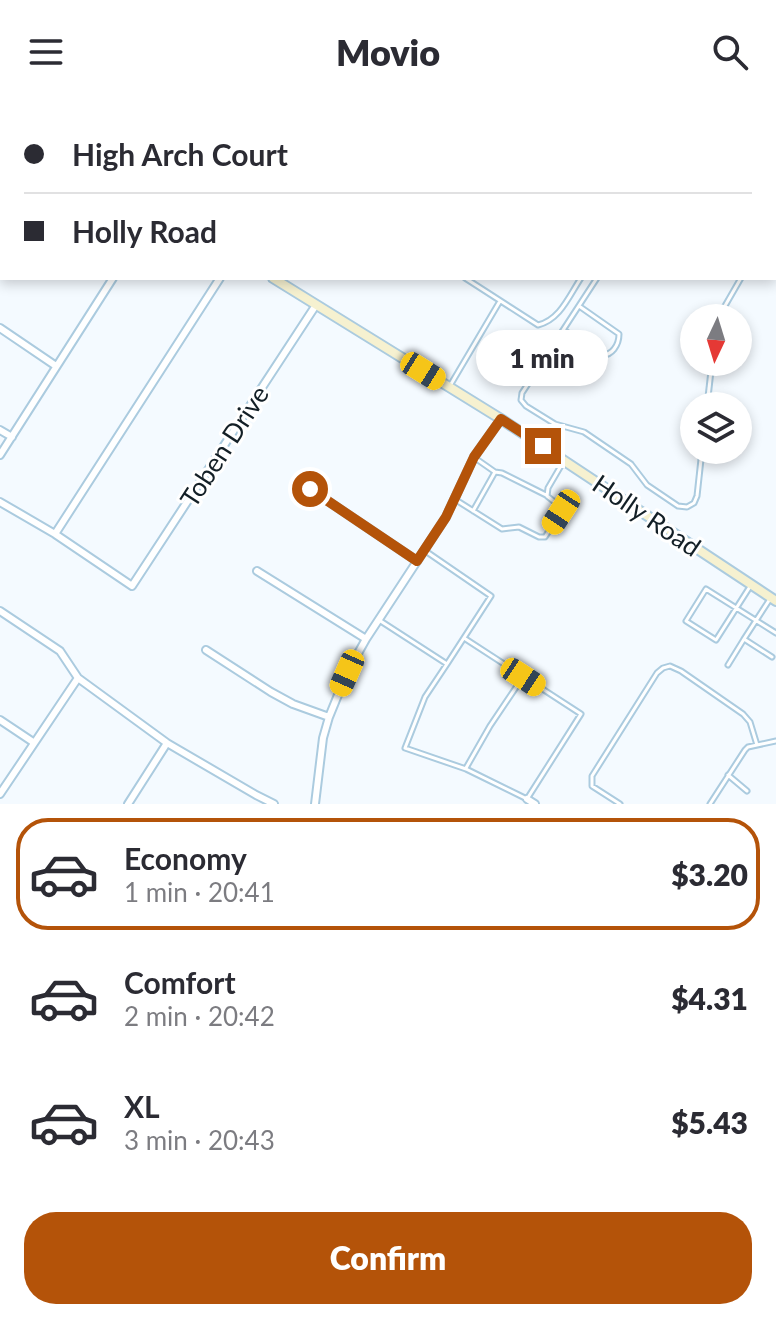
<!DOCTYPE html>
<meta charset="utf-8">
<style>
body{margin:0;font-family:Lato,sans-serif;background:#f2f2f3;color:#2b2b33;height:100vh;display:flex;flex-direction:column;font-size:30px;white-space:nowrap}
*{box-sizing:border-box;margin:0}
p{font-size:26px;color:#7c7c81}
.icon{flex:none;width:44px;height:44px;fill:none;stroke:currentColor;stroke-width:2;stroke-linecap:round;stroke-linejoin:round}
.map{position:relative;height:700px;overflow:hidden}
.drawer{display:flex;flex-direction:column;background:#fff;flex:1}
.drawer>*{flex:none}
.top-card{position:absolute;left:0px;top:0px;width:776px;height:176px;box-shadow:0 4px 12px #0003;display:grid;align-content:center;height:176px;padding:0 24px;background:#fff}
.needle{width:52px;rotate:184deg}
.controls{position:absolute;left:680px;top:200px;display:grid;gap:16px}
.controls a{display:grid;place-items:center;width:72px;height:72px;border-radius:50%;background:#fff;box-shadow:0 4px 12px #0003;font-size:40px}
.end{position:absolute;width:36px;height:36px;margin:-18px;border:10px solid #b45309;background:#fff;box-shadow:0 0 0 4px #fff}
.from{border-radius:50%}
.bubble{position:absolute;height:56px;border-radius:28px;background:#fff;box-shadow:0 4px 12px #0003;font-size:26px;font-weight:800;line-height:56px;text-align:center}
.car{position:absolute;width:24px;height:48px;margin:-24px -12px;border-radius:10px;box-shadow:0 0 6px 2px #0007;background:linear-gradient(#f5c518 24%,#345 0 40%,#f5c518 0 76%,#345 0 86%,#f5c518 0)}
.top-card b{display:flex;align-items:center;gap:28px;height:76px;font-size:30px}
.top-card b+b{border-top:2px solid #e1e1e2}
.top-card i{width:20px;height:20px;background:#2b2b33}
ul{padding:14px 0 0;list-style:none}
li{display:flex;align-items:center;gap:24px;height:112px;margin:0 16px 12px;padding:0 8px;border:4px solid transparent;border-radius:32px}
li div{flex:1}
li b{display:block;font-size:30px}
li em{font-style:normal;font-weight:800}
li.selected{border-color:#b45309}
li>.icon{width:72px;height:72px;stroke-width:1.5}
.primary-button{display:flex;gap:16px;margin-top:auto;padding:16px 24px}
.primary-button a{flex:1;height:92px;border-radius:32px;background:#b45309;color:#fff;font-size:32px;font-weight:800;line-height:92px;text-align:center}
header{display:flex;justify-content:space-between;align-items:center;height:104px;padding:0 24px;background:#fff;font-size:36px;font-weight:800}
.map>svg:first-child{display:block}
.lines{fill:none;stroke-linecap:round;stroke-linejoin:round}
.service-casing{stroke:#abcbdf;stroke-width:7}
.minor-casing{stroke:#abcbdf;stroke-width:10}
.secondary-casing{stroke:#abcbdf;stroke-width:12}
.service{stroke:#fff;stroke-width:3}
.minor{stroke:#fff;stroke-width:6}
.secondary{stroke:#f6f1d0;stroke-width:8}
.route{stroke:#b45309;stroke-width:10}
.labels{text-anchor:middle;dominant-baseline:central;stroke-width:6;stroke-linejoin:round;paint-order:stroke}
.street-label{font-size:26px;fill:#131f26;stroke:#fff}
</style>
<header><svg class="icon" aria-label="menu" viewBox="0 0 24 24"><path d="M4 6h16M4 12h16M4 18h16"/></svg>Movio<svg class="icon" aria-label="search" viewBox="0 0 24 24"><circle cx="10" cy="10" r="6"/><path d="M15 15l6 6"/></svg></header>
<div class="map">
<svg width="776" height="700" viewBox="0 0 776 700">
<rect width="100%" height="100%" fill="#f4faff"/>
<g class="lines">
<g class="service-casing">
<path id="service" d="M 758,0 L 761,2
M 575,2 L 576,0
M 774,7 L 776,7
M 774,26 L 776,28
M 465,174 L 538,221 C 560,216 569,192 581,174
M 597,174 L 522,289 L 521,296 L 526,302 L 555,320 L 584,328 L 631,360 L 647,381 L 678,402 L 687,403 L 694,399 L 697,392 L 702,346
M 718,214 L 741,174
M 565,227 L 601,251 C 612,252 619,241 619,230 L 579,202
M 451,280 L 500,197
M 707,302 L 712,258
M 475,354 L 495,368
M 456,396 L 502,425 L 519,423 L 539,433 L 545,433 L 561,408 L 561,403 L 547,392 L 548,384 L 562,360
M 473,407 L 495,368 L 502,369 L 546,391
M 751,481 L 716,536 L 686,517 L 706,485 L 776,529
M 770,495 L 744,535 L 772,553
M 379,516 L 447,560 L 491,492 L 424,446
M 447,560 L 425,593 L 405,644 L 466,665 L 527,695 L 581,610 L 464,534
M 728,561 L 744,535
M 466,664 L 490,622 L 523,573
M 728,671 L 747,687
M 620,700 L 592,682 L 592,672 L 657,569 L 663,564 L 670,562 L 681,567 L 743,610 L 750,618 L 757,641
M 710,700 L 745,646 L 748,643 L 776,637"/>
</g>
<g class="minor-casing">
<path id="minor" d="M 130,0 L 133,2
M 533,0 L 536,2
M 144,2 L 145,0
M 249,2 L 251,0
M 350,2 L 352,0
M 454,2 L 455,0
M 774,160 L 776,162
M 0,224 L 56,262
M 0,326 L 12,333
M 0,351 L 113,174
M 310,385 L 417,457
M 0,398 L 55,430 L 132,482 L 316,201
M 55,430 L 220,174
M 257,467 L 366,535
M 0,507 L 60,547 L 78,574 L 167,639 L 256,691 L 274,700
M 206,546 L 271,588 L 293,600 L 329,613
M 0,616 L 33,638
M 0,690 L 78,574
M 527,695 L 535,700
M 128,700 L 167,639
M 315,700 L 323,634 L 329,613 L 347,569 L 366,535 L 446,413 L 474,353 L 501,315"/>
</g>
<g class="secondary-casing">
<path id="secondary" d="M 9,0 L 12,2
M 273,174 L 501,315 L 776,497"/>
</g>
<use href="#service" class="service"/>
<use href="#minor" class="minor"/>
<use href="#secondary" class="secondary"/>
</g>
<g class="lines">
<path class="route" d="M 310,385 L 417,457 L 446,413 L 474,353 L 501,315 L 543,342"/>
</g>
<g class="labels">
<g class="street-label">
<text transform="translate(224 342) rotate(-57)">Toben Drive</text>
<text transform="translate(647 411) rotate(34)">Holly Road</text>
</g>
</g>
</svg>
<div class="controls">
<a><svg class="needle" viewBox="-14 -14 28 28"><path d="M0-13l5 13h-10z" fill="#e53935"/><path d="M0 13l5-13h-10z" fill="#7c7c81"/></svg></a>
<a><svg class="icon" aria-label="layers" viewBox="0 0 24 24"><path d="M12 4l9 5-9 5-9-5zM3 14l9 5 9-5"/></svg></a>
</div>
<i class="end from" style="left:310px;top:385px"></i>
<i class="end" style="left:543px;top:342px"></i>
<div class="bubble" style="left:476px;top:226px;width:132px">1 min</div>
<i class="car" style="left:423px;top:267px;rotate:122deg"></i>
<i class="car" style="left:561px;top:408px;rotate:213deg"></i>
<i class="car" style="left:347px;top:569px;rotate:204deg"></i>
<i class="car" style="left:523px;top:573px;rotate:123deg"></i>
<div class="top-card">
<b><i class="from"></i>High Arch Court</b>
<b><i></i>Holly Road</b>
</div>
</div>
<section class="drawer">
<ul>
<li class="selected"><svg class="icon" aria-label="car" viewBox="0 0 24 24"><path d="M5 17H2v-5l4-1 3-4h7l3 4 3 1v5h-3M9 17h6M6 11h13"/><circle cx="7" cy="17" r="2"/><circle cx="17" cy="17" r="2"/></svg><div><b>Economy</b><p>1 min · 20:41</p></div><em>$3.20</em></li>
<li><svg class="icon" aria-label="car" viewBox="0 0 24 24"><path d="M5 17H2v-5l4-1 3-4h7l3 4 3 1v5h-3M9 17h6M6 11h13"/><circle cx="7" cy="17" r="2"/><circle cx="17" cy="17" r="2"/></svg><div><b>Comfort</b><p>2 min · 20:42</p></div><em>$4.31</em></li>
<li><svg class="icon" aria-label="car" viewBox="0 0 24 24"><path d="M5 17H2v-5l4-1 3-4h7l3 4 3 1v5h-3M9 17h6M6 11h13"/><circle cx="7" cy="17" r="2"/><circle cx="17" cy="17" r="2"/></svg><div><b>XL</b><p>3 min · 20:43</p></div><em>$5.43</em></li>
</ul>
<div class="primary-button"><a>Confirm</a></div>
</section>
